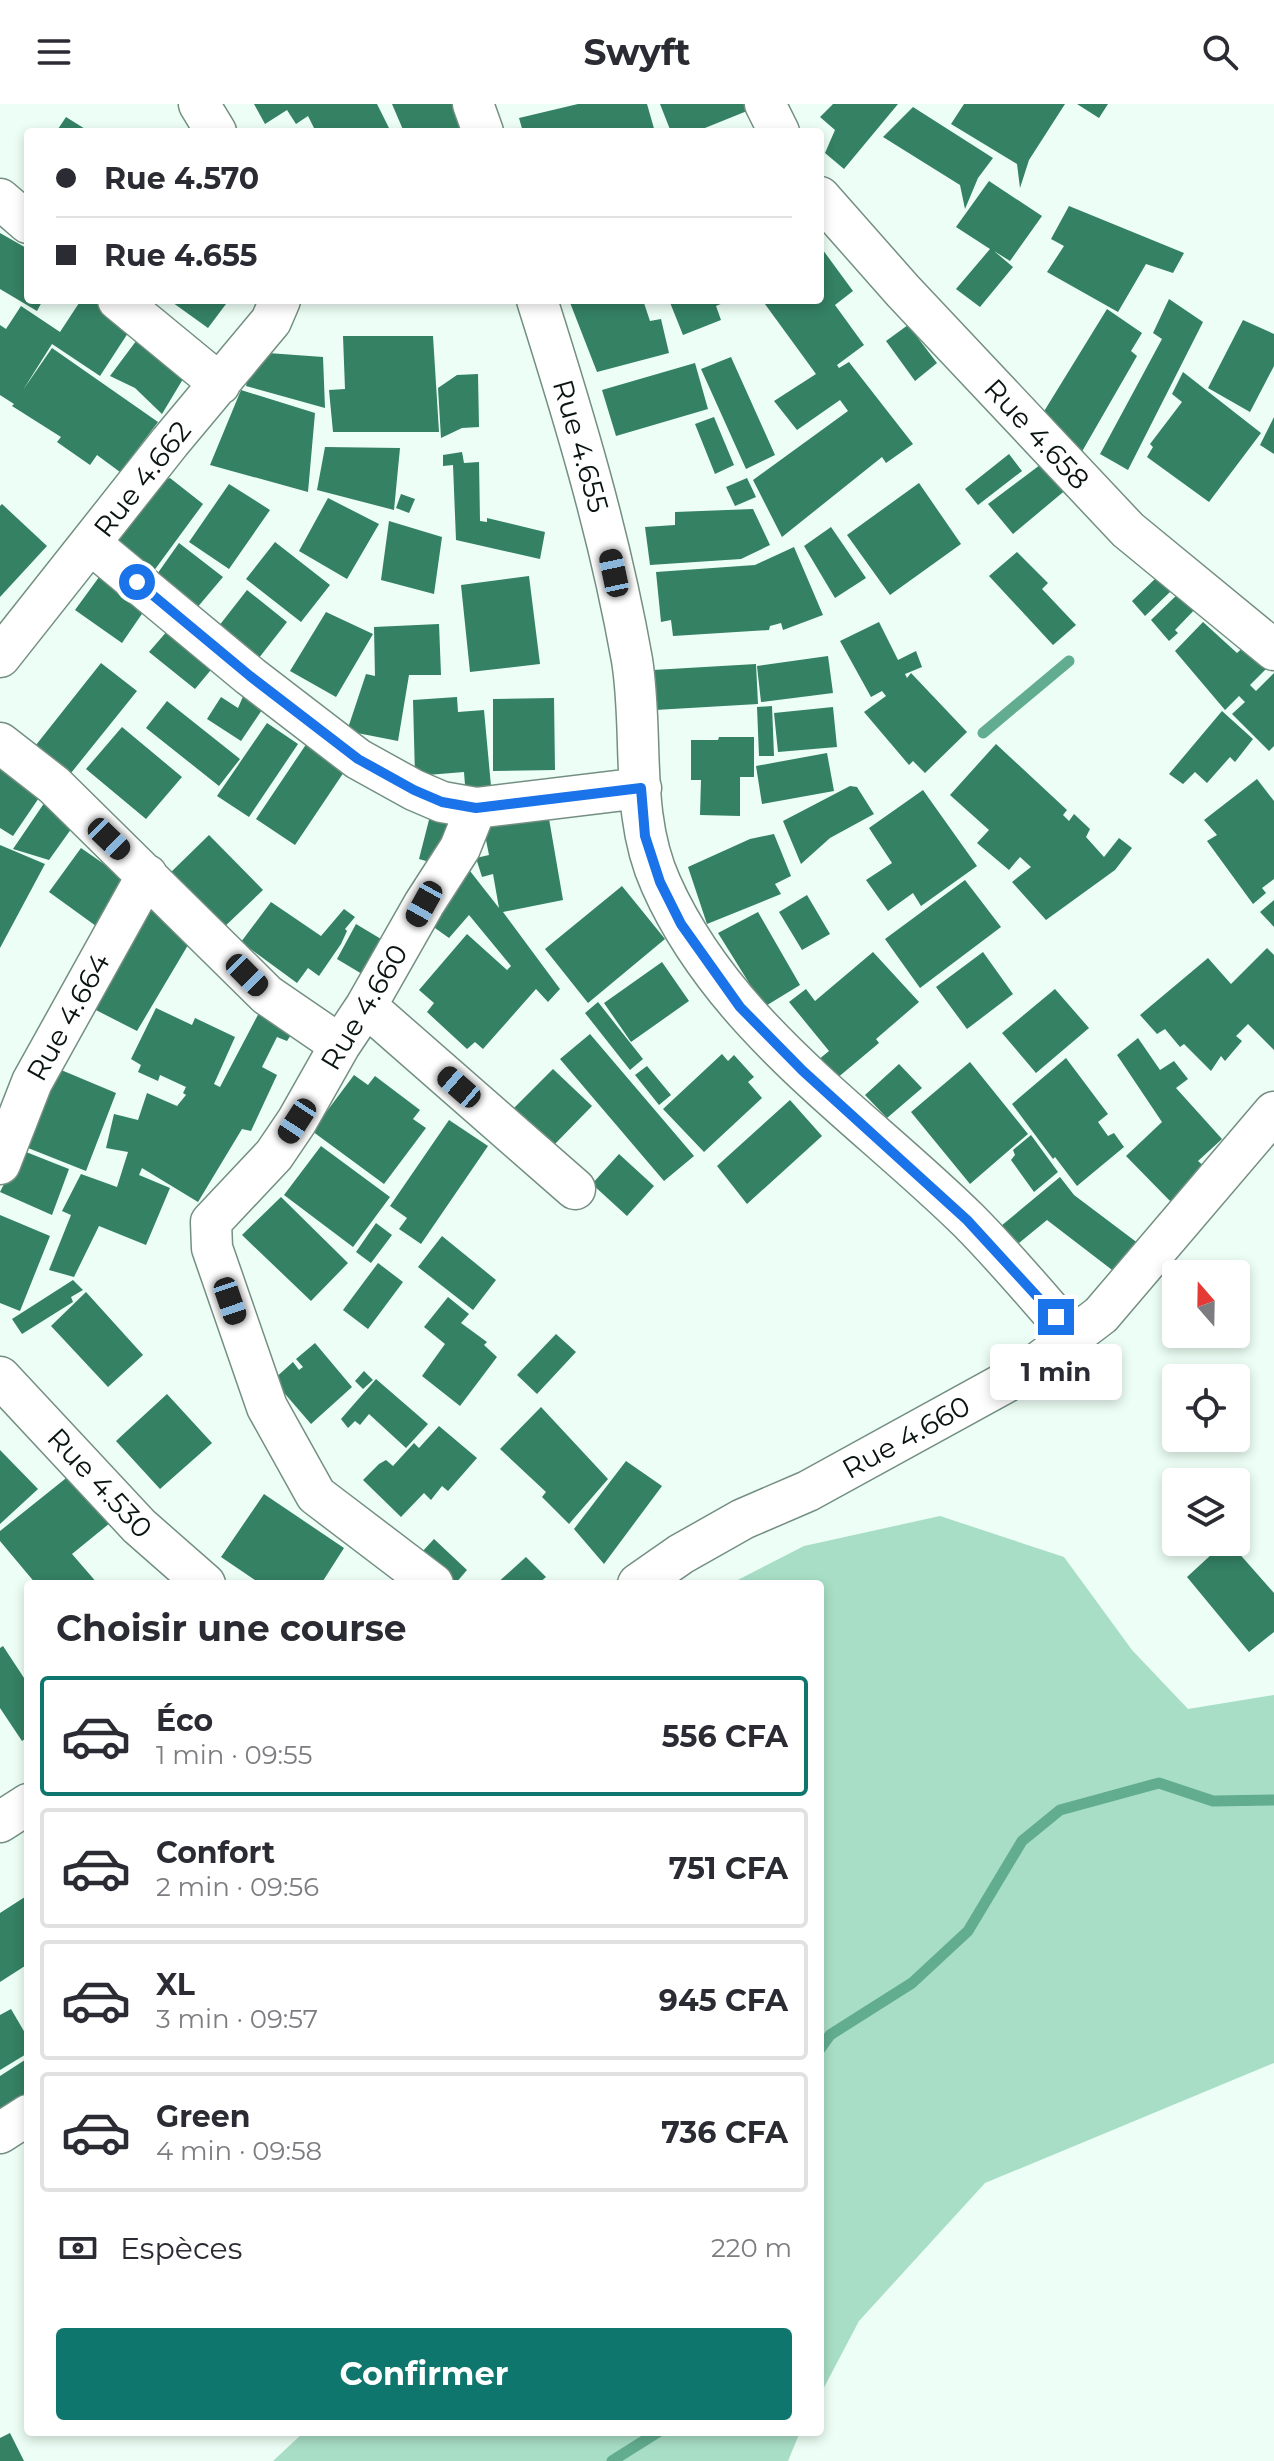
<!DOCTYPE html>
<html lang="fr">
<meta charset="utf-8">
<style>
body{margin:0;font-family:Montserrat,sans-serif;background:#f7f7f7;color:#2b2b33;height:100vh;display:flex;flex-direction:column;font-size:30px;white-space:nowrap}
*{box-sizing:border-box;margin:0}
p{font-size:26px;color:#7c7c81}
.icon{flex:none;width:44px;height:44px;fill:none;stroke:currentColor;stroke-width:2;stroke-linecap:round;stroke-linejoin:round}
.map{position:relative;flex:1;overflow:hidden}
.drawer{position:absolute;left:24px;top:1476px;width:800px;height:856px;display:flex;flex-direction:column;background:#fff;border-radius:8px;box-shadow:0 4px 12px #0003}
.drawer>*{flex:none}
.banner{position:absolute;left:24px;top:24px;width:800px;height:176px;border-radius:8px;box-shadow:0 4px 12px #0003;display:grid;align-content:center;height:176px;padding:0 32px;background:#fff}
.needle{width:52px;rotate:340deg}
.tools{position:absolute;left:1162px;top:1156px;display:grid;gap:16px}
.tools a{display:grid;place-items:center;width:88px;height:88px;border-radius:8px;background:#fff;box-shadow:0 4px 12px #0003;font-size:40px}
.end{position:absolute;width:36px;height:36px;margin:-18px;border:10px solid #1a73e8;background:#fff;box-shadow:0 0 0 4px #fff}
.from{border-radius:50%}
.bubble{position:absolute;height:56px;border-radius:8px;background:#fff;box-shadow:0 4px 12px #0003;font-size:26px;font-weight:700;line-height:56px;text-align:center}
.car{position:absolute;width:24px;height:48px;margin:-24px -12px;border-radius:10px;box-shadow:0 0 6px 2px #0007;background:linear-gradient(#222 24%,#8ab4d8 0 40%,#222 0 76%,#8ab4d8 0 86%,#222 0)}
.banner b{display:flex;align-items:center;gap:28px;height:76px;font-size:30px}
.banner b+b{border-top:2px solid #e1e1e2}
.banner i{width:20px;height:20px;background:#2b2b33}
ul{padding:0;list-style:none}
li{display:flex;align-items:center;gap:24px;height:120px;margin:0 16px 12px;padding:0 16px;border:4px solid #e1e1e2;border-radius:8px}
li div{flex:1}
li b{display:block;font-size:30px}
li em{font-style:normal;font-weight:700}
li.active{border-color:#0f766e}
li>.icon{width:72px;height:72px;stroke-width:1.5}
h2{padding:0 32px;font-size:36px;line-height:96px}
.pay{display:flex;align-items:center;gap:20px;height:88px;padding:0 32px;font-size:30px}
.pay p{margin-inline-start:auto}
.action{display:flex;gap:16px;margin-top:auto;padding:16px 32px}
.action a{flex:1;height:92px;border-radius:8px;background:#0f766e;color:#fff;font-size:32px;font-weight:700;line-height:92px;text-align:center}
header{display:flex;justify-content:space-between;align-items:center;height:104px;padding:0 32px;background:#fff;font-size:36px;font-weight:700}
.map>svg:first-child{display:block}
.green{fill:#a8dec6}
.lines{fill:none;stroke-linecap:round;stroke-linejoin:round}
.stream{stroke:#62ad8f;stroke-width:11}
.building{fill:#348164}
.minor-casing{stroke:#748f82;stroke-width:43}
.minor{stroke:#fff;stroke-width:40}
.route{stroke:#1a73e8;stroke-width:10}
.labels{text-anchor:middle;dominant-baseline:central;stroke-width:8;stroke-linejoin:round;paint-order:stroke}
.street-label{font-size:28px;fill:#0a1410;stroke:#fff}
</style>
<header><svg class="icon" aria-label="menu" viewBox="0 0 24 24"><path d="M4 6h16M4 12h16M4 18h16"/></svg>Swyft<svg class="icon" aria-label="search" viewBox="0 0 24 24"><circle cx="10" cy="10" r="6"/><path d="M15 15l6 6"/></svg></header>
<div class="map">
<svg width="1274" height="2357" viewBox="0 0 1274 2357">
<rect width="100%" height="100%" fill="#ecfef5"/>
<path class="green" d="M 940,1412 L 1064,1453 L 1132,1546 L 1188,1605 L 1274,1591 L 1274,1959 L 985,2079 L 859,2217 L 820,2291 L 820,1480 L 730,1480 L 804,1442 Z
M 304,2328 L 800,2328 L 788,2357 L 273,2357 Z"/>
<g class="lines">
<path class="stream" d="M 983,629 L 1069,557
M 820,1945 L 830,1931 L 912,1879 L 968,1827 L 1022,1737 L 1060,1706 L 1159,1679 L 1213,1697 L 1274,1696
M 612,2357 L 658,2328"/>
</g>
<path class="building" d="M 254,0 L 377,0 L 391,28 L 316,28 L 308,12 L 296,20 L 287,6 L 265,20 Z
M 392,0 L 462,0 L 470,28 L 404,28 Z
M 578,0 L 647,0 L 655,28 L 523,28 L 519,14 Z
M 660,0 L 750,0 L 752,5 L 695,28 L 671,28 Z
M 833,0 L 898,0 L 844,65 L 825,49 L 835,26 L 820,13 Z
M 964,0 L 1065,0 L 1029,56 L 1020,84 L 1017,60 L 951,20 Z
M 1077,0 L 1108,0 L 1099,14 Z
M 913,3 L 993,54 L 978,74 L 965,105 L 960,81 L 883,33 Z
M 66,13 L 90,28 L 56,28 Z
M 989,77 L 1042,112 L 1010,157 L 994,147 L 1013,163 L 980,203 L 956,185 L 990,145 L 956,123 Z
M 1069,102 L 1184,149 L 1173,169 L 1146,160 L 1118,208 L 1047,168 L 1064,142 L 1051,135 Z
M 0,129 L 28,145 L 28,196 L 43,196 L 37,207 L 0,185 Z
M 820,142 L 853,187 L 835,201 L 864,241 L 837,261 L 839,264 L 849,258 L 913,340 L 886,359 L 882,353 L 782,433 L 753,376 L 848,307 L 840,296 L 797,326 L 774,297 L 816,270 L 762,196 L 820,196 Z
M 1169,195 L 1203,218 L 1128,366 L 1100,350 L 1162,235 L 1153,229 Z
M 81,196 L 121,196 L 141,209 L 100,272 L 52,240 L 23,286 L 52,244 L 158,318 L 120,368 L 97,351 L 90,361 L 57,338 L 61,333 L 12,302 L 14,300 L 0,291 L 0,221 L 6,225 L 21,202 L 60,228 Z
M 169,196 L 229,196 L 208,224 Z
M 569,196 L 643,196 L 650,217 L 661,215 L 669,249 L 597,268 Z
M 669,196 L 730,196 L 716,202 L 721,216 L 683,231 Z
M 1107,205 L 1142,229 L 1131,247 L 1137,252 L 1080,351 L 1043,309 Z
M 1243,216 L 1274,230 L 1274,262 L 1250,308 L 1208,284 Z
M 148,221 L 201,245 L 162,310 L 135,284 L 110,272 Z
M 908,221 L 937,259 L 915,277 L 886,237 Z
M 343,232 L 433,232 L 439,328 L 333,328 L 329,286 L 345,285 Z
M 254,248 L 323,253 L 325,304 L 246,282 Z
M 731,253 L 775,351 L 746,365 L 701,265 Z
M 695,259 L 708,305 L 616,332 L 602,286 Z
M 1183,268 L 1261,329 L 1209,398 L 1147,353 L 1153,343 L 1150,340 L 1182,298 L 1172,290 Z
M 478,270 L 479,323 L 462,324 L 441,334 L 438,284 L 457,271 Z
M 241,286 L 315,309 L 308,388 L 210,361 Z
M 714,313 L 734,361 L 715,370 L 695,320 Z
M 1274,313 L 1274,350 L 1260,341 Z
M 325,343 L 400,344 L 394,406 L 317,386 Z
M 462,348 L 464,359 L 479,358 L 480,417 L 487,418 L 487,414 L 545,428 L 540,455 L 456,436 L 453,361 L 443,362 L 443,351 Z
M 1009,350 L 1022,367 L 978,401 L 965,385 Z
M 1052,352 L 1074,379 L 1013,430 L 988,400 Z
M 170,374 L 203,400 L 153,468 L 116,441 L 161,377 Z
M 747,374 L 756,393 L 735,402 L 726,383 Z
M 919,379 L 961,440 L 890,491 L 847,431 Z
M 229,380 L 270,406 L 229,465 L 189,438 Z
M 401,390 L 415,395 L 409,409 L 396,404 Z
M 328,394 L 379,420 L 347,475 L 299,447 Z
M 2,400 L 47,442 L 0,493 L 0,402 Z
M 753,405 L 770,441 L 741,455 L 650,461 L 645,423 L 675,421 L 675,408 Z
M 389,417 L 442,433 L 434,490 L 381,476 Z
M 831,423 L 866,474 L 835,494 L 804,442 Z
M 275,438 L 330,481 L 301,518 L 246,475 Z
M 179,439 L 223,473 L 196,505 L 155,473 Z
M 794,443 L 823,511 L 783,526 L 781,519 L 770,522 L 769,526 L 673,532 L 671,516 L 661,518 L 656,468 L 755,461 Z
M 1017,448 L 1048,479 L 1042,485 L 1076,521 L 1053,541 L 989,472 Z
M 102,469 L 148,501 L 122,539 L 75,506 Z
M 529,472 L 540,560 L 470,568 L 461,481 Z
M 1156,474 L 1170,488 L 1145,512 L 1132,497 Z
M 247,486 L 287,518 L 255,559 L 215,527 Z
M 1181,487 L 1199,501 L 1175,526 L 1178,529 L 1169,537 L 1151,516 Z
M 326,508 L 373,530 L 336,593 L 290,567 Z
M 175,518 L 220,555 L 195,585 L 149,548 Z
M 879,518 L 898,556 L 916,547 L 922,563 L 905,570 L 907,574 L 911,569 L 967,628 L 925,669 L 913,657 L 909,661 L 864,608 L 886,592 L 882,587 L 871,593 L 840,537 Z
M 1203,518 L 1237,549 L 1246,541 L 1268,563 L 1250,581 L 1256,587 L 1274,569 L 1274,642 L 1269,647 L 1232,610 L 1245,598 L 1239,592 L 1225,606 L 1175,547 Z
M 439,520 L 441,571 L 409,571 L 398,637 L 347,627 L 366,570 L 375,572 L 374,523 Z
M 828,552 L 833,589 L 761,598 L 757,562 Z
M 101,559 L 137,587 L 71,669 L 36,641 Z
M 756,560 L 758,600 L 655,606 L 653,566 Z
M 245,588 L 264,603 L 241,637 L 207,615 L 221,593 L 238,604 Z
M 457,593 L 458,608 L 484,606 L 492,693 L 466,694 L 464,668 L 415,672 L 413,596 Z
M 554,594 L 555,666 L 493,667 L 493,595 Z
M 167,597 L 240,655 L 219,682 L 146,624 Z
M 772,602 L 774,652 L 759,652 L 757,603 Z
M 833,603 L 837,643 L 778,648 L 774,609 Z
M 1222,607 L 1253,635 L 1235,658 L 1230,653 L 1207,679 L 1195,668 L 1183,680 L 1169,670 Z
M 267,619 L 298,640 L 249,713 L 217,692 Z
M 122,623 L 182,673 L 146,715 L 86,665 Z
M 719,633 L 754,633 L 754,673 L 740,673 L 740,712 L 700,711 L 701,676 L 691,676 L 691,636 L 718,636 Z
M 307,639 L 346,665 L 295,741 L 256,715 Z
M 996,640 L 1067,706 L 1063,711 L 1069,717 L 1074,710 L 1090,725 L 1086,733 L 1104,753 L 1119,734 L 1132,744 L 1115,766 L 1046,816 L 1012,778 L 1031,763 L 1020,753 L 1009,766 L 977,739 L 989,726 L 950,691 Z
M 827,649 L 834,687 L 762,700 L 756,662 Z
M 7,654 L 47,682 L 13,732 L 0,724 L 0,664 Z
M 1257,675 L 1274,697 L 1274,775 L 1262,784 L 1266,789 L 1253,800 L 1207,737 L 1217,731 L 1204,716 Z
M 850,682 L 857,683 L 874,710 L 830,734 L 801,760 L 783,717 Z
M 923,686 L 977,762 L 921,802 L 913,789 L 888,807 L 866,776 L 892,759 L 869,724 Z
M 49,692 L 74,721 L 49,756 L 13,745 Z
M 548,709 L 563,796 L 503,808 L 560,885 L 548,898 L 536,885 L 483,945 L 475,938 L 467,945 L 427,908 L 434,899 L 419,886 L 467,830 L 507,866 L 511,862 L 469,811 L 449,834 L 428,819 L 470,767 L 499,804 L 493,770 L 482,773 L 476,754 L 489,751 L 483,721 Z
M 430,712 L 459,721 L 447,763 L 419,755 Z
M 774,730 L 791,772 L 775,780 L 781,790 L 707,820 L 688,763 L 750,735 Z
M 209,731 L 263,786 L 221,826 L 167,772 Z
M 0,741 L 45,760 L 0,844 Z
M 81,744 L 127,776 L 96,822 L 49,788 Z
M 965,776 L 1001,823 L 920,884 L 885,835 Z
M 622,782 L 665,835 L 588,899 L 545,845 Z
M 807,791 L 830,830 L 802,846 L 779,808 Z
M 150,796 L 191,836 L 137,927 L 90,903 Z
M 1274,796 L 1274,823 L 1260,808 Z
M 271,798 L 321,832 L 344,805 L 355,813 L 345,825 L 347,827 L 341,840 L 319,872 L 308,864 L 297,879 L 241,838 Z
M 758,808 L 800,881 L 764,903 L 718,829 Z
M 356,820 L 391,841 L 372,876 L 337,855 Z
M 1267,844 L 1274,851 L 1274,946 L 1248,920 L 1236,932 L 1242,937 L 1225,957 L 1221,952 L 1211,967 L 1184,940 L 1180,943 L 1165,925 L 1157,930 L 1140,911 L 1208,854 L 1231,880 Z
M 873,848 L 919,898 L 876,935 L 879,939 L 836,975 L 818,956 L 829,947 L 789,898 L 806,885 L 815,897 Z
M 983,848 L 1013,890 L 967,925 L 936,883 Z
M 662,858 L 689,897 L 631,938 L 604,899 Z
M 1055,885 L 1089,924 L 1036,969 L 1002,929 Z
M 598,898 L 643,955 L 630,966 L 585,909 Z
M 156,904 L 192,921 L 195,914 L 235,933 L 214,980 L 220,983 L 261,905 L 294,926 L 287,937 L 277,933 L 262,963 L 277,971 L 251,1027 L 242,1025 L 198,1098 L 142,1064 L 139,1071 L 170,1084 L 146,1141 L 99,1122 L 74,1173 L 49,1166 L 71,1111 L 62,1107 L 81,1070 L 117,1083 L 128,1048 L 106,1044 L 114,1010 L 138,1016 L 147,989 L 177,1002 L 186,991 L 183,989 L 186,983 L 160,971 L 158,977 L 138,968 L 141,961 L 131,955 Z
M 590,930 L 694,1052 L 664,1077 L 560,955 Z
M 1138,934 L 1160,966 L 1174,957 L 1188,975 L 1176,984 L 1222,1035 L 1198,1057 L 1206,1064 L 1186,1108 L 1171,1098 L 1126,1052 L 1162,1018 L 1117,951 Z
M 722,950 L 728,957 L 734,951 L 754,973 L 748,978 L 762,994 L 704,1048 L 663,1005 Z
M 1066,954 L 1108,1010 L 1098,1018 L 1108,1032 L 1114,1029 L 1124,1043 L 1077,1082 L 1055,1053 L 1053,1055 L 1012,1000 Z
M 970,958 L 1028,1030 L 970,1080 L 911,1008 Z
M 899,960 L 922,984 L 887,1014 L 865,991 Z
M 647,962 L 671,991 L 659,1001 L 635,971 Z
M 54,963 L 116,989 L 86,1067 L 23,1042 Z
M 553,965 L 592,1002 L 552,1043 L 513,1005 Z
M 354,971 L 368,981 L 375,972 L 420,1006 L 413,1015 L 426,1024 L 384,1080 L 312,1027 Z
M 790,996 L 822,1032 L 747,1100 L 717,1062 Z
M 449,1016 L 488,1042 L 421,1140 L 399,1125 L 407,1114 L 390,1102 Z
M 1031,1031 L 1058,1068 L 1034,1088 L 1011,1056 L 1015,1051 L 1013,1046 Z
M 321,1042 L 390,1093 L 353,1143 L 284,1091 Z
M 21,1046 L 69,1065 L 52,1111 L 0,1088 Z
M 619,1050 L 654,1082 L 627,1112 L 592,1080 Z
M 1060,1073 L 1074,1091 L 1143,1143 L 1120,1172 L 1047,1116 L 1019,1139 L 1001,1122 Z
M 281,1093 L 348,1159 L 311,1197 L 242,1131 Z
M 0,1111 L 50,1132 L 20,1207 L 0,1199 Z
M 376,1119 L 392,1131 L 371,1159 L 356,1148 Z
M 442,1132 L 496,1176 L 473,1206 L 418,1163 Z
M 378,1159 L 403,1178 L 368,1225 L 343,1206 Z
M 73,1176 L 83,1186 L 71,1193 L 73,1198 L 22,1230 L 12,1215 Z
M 86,1188 L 143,1251 L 108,1283 L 51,1222 Z
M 448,1193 L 469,1210 L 461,1219 L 487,1238 L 484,1241 L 497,1253 L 460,1302 L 422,1272 L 445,1240 L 424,1223 Z
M 556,1230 L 576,1248 L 537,1290 L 517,1271 Z
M 315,1239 L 352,1283 L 311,1320 L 273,1276 L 293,1258 L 299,1266 L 303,1263 L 296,1255 Z
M 364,1267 L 373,1276 L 363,1285 L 355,1277 Z
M 376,1275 L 428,1320 L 406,1344 L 369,1310 L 360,1321 L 355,1317 L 348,1324 L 341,1315 Z
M 167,1290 L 212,1339 L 160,1385 L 116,1337 Z
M 541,1303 L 608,1375 L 569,1420 L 542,1393 L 546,1388 L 500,1345 Z
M 439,1322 L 477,1354 L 448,1387 L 442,1382 L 431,1396 L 424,1389 L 401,1413 L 363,1376 L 379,1360 L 386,1356 L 393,1362 L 414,1339 L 419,1344 Z
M 0,1346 L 38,1385 L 0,1420 Z
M 626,1357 L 662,1382 L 604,1460 L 574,1425 Z
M 70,1371 L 110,1419 L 72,1450 L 98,1480 L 36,1480 L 0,1437 L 0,1427 Z
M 264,1390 L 344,1444 L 321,1480 L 261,1480 L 221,1453 Z
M 434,1435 L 467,1466 L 455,1480 L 421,1449 Z
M 1225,1438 L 1229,1438 L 1274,1489 L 1274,1528 L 1249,1548 L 1187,1473 Z
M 526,1453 L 546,1473 L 538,1480 L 496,1480 Z
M 3,1542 L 28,1580 L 28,1633 L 22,1637 L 0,1604 L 0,1544 Z
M 28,1791 L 28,1860 L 0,1878 L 0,1809 Z
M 11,1905 L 28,1934 L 28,1949 L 0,1966 L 0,1911 Z
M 28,1954 L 28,1995 L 0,2013 L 0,1972 Z
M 10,2329 L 24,2357 L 0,2357 L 0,2334 Z"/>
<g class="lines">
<g class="minor-casing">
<path id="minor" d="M 199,0 L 216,28
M 473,0 L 483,28
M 765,0 L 779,28
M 820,93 L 903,187 L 1128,426 L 1274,546
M 0,95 L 28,119
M 118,196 L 220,280
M 537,196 C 575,316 610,432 632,556 C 644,630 629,710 661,780 C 724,922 860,1010 968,1116 C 1005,1153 1039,1194 1074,1234
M 91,440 L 250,572 L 358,655 L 414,686 L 442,698 L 476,704 L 641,684
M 0,553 L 170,338 L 271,217 L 280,196
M 0,639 L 54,681 L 267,891 L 340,941
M 366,902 L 575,1085
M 0,1060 L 32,978 L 147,771
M 0,1273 L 139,1422 L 205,1480
M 433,1480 L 316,1391 L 267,1303 L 212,1144 L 211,1118 L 274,1051 L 297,1017 L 340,941 L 366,902 L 424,800 L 460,744 L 476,704
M 638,1480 L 681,1450 L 743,1415 L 808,1387 L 1030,1265 L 1101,1211 L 1274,1008
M 0,1718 L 28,1700
M 0,2029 L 28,2011"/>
</g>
<use href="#minor" class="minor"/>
</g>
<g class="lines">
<path class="route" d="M 137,478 L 250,572 L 358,655 L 414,686 L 442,698 L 476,704 L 641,684 L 645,732 L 660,778 L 681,820 L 740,903 L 803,967 L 967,1116 L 1056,1213"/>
</g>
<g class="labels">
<g class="street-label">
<text transform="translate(1037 330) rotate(47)">Rue 4.658</text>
<text transform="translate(581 342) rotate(74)">Rue 4.655</text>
<text transform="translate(142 375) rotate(-52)">Rue 4.662</text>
<text transform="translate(364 903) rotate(-59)">Rue 4.660</text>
<text transform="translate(68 913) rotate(-61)">Rue 4.664</text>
<text transform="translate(906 1333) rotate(-29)">Rue 4.660</text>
<text transform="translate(100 1379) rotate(47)">Rue 4.530</text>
</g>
</g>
</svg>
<div class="tools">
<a><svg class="needle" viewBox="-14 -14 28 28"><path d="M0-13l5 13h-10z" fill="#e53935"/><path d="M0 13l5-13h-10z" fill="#7c7c81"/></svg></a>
<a><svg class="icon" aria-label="locate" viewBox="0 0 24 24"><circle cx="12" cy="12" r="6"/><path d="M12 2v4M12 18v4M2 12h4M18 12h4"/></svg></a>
<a><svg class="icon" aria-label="layers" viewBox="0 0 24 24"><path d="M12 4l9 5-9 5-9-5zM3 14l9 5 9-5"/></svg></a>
</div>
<i class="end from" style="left:137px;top:478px"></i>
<i class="end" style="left:1056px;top:1213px"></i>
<div class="bubble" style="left:990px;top:1240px;width:132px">1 min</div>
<i class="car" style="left:614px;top:469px;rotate:348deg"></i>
<i class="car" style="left:109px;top:735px;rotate:134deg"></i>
<i class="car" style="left:424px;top:800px;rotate:209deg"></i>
<i class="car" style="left:247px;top:871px;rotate:135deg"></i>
<i class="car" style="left:459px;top:983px;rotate:311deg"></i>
<i class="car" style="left:297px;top:1017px;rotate:213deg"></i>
<i class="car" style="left:230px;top:1197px;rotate:161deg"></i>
<div class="banner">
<b><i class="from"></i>Rue 4.570</b>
<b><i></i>Rue 4.655</b>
</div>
<section class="drawer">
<h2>Choisir une course</h2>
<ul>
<li class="active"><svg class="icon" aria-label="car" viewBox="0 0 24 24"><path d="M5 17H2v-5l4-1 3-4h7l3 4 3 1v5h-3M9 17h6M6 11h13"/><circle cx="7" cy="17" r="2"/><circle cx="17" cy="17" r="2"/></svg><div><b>Éco</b><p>1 min · 09:55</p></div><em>556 CFA</em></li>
<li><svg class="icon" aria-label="car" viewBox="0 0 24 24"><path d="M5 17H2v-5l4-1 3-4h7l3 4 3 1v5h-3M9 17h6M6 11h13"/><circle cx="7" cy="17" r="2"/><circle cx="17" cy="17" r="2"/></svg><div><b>Confort</b><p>2 min · 09:56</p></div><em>751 CFA</em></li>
<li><svg class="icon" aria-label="car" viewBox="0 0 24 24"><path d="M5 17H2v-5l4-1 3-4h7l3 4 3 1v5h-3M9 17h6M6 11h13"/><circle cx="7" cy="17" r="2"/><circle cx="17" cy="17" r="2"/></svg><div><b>XL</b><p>3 min · 09:57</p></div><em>945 CFA</em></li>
<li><svg class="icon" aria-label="car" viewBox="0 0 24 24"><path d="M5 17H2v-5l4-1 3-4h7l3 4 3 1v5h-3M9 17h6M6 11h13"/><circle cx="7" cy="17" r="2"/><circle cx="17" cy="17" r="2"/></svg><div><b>Green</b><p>4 min · 09:58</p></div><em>736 CFA</em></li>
</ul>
<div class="pay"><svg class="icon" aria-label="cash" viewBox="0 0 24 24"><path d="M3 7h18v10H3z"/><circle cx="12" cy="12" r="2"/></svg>Espèces<p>220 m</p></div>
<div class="action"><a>Confirmer</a></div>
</section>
</div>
